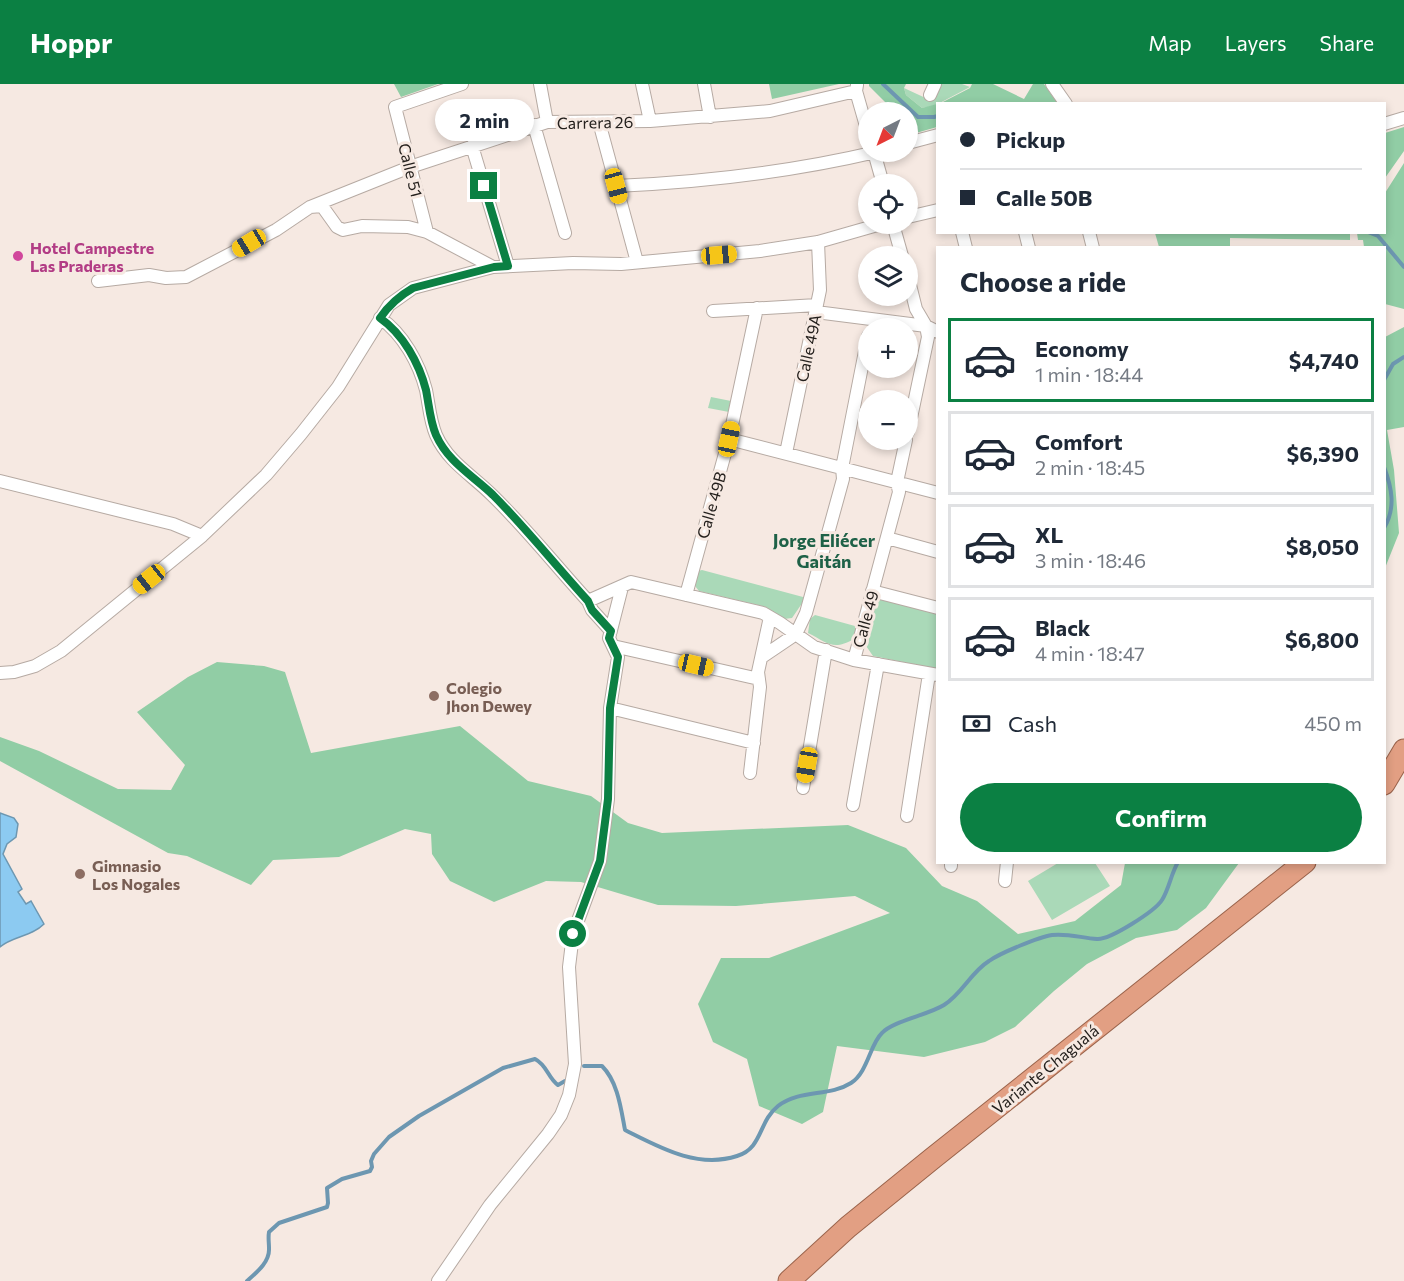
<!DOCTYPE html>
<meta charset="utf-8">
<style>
body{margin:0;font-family:Commissioner,sans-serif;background:#f6f6f7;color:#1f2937;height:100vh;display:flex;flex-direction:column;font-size:22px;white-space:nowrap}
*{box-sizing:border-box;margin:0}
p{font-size:20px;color:#747a83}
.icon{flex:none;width:33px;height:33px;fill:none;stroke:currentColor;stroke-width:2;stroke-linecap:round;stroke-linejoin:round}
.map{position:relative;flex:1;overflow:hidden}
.panel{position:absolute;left:936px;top:162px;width:450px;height:618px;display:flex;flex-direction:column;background:#fff;border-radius:0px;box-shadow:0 3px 9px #0003}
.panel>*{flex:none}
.banner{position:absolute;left:936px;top:18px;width:450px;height:132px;border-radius:0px;box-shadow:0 3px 9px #0003;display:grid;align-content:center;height:132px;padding:0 24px;background:#fff}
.needle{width:39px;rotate:222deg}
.tools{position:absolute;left:858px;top:18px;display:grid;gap:12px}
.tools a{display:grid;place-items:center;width:60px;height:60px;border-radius:50%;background:#fff;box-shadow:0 3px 9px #0003;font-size:30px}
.end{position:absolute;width:27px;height:27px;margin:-14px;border:8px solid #0b8043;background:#fff;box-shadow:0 0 0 3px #fff}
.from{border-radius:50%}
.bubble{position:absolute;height:42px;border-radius:21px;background:#fff;box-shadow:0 3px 9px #0003;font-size:20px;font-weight:700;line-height:42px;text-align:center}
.car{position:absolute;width:18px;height:36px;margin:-18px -9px;border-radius:8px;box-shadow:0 0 4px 2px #0007;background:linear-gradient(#f5c518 24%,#345 0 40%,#f5c518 0 76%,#345 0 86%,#f5c518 0)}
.banner b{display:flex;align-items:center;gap:21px;height:57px;font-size:22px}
.banner b+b{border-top:2px solid #e0e1e3}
.banner i{width:15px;height:15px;background:#1f2937}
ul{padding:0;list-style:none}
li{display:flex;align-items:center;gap:18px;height:84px;margin:0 12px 9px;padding:0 12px;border:3px solid #e0e1e3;border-radius:0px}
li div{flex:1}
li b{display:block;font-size:22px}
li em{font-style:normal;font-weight:700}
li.current{border-color:#0b8043}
li>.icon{width:54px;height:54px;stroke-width:1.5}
h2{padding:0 24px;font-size:27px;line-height:72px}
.pay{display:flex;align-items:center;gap:15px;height:66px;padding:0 24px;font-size:22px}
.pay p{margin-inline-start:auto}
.action{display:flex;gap:12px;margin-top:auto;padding:12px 24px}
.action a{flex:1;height:69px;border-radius:36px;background:#0b8043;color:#fff;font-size:24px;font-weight:700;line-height:69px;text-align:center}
header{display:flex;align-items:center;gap:36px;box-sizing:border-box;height:84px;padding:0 30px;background:#0b8043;color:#fff}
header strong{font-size:28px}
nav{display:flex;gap:33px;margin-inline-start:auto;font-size:21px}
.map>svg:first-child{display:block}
.green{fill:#aad9b8}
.forest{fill:#91cda5}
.water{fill:#8ccaf1;stroke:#6d97b1;stroke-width:1.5}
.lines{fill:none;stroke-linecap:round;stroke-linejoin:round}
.stream{stroke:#6d97b1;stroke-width:4}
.minor-casing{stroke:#b6aaa3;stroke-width:14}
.trunk-casing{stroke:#9a634b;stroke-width:23}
.minor{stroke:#fff;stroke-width:12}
.trunk{stroke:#e29f83;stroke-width:21}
.route{stroke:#0b8043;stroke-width:8}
.hotel-dot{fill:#d1479c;stroke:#f6e9e2;stroke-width:2}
.education-dot{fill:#8d6e63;stroke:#f6e9e2;stroke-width:2}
.labels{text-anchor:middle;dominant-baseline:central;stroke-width:6;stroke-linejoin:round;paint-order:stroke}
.street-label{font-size:16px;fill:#24201d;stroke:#f6e9e2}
.hotel-label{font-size:16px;font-weight:bold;fill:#b23c85;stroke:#f6e9e2;text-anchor:start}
.education-label{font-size:16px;font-weight:bold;fill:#785e54;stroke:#f6e9e2;text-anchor:start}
.neighbourhood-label{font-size:18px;font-weight:bold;fill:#1e6147;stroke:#f6e9e2}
</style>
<header>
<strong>Hoppr</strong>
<nav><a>Map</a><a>Layers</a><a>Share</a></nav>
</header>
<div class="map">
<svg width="1404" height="1197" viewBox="0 0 1404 1197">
<rect width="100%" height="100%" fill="#f6e9e2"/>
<path class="green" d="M 941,0 L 962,0 L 970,3 L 934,22 L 922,24 L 906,11 L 904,4 L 932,17 Z
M 711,313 L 731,317 L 729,328 L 708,324 Z
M 702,486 L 803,513 L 805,515 L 792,534 L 784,535 L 766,523 L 699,507 L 695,502 L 698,487 Z
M 877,514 L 937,530 L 937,585 L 873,572 L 864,559 Z
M 815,531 L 855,542 L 857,547 L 854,555 C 833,567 828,559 808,549 L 810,535 Z
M 1058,779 L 1095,779 L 1110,802 L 1052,836 L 1028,797 Z"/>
<path class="forest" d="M 394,0 L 438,0 L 401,13 Z
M 769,0 L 839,0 L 772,15 Z
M 869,0 L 906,0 L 904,4 L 906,11 L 922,24 L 937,20 L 937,43 L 916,49 L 908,41 L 908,28 L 895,28 L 869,2 Z
M 972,0 L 993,0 L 1024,15 L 1033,0 L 1044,0 L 1058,20 L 939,20 L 970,4 Z
M 1404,43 L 1404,67 L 1385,94 L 1385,49 Z
M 1404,79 L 1404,225 L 1385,220 L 1384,164 L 1364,163 L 1363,156 L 1358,156 L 1357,149 L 1384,148 L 1385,109 Z
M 1155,149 L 1155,148 L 1350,149 L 1350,156 L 1230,154 L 1230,164 L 1159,163 Z
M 1404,243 L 1404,343 L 1387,346 L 1394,386 L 1399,449 L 1385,484 L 1385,253 Z
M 217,578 L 264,582 L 285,588 L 311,669 L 460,642 L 528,697 L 591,712 L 628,739 L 662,749 L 848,741 L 906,764 L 942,802 L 977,817 L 1018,850 L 1075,837 L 1121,801 L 1125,779 L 1239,779 L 1206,824 L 1177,846 L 1136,854 L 1087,880 L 1054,907 L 1015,943 L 985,958 L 924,973 L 837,962 L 823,1028 L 802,1040 L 759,1022 L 747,975 L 713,958 L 698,920 L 721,874 L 769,874 L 890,829 L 855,812 L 736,822 L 658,821 L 581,798 L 546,797 L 494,818 L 450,797 L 432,770 L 431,750 L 405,745 L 339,773 L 273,776 L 251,801 L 187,772 L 168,769 L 0,677 L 0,653 L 39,667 L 118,705 L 171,706 L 185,681 L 137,628 L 188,593 Z"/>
<path class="water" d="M 0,729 L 14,734 L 18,740 L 16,753 L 7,760 L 3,770 L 22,805 L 18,808 L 26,820 L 31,817 L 44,840 C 31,853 13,852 0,863 Z"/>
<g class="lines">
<path class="stream" d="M 883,0 L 918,33 L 934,33 L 938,32
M 988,20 L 997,20
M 1368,148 L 1378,152 L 1404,183
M 1384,296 L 1393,280 L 1404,273
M 1384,383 C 1392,404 1396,424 1384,444
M 584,982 L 602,982 C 618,998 621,1025 625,1046 C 659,1063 697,1085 737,1072 C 763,1064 758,1038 778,1022 C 800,1005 829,1013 851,999 C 868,988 870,960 882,949 C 893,937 928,931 944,921 C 962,910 971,888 989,877 C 1000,869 1039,853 1052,851 C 1067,849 1082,854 1097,855 C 1110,856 1155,827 1162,816 C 1169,805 1171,790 1178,778
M 247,1197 C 256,1189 270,1178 269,1164 C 269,1158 268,1154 269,1148 L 279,1139 L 327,1123 L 328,1119 L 327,1104 L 342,1095 L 370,1087 L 372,1083 L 371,1077 L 374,1070 L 389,1053 L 419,1032 L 503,984 L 535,975 C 547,981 548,994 558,1001 L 565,997"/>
<g class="minor-casing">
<path id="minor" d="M 540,0 L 547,38
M 642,0 L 650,37
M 704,0 L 710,33
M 1052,0 L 1066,20
M 857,1 L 856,7 L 868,49
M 930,11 L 935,0
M 599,38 L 637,178
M 1384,40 L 1404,34
M 534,41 L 565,149
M 908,59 L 938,51
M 472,62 L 508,182
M 874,68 L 883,100
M 616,102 C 704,98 791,88 876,68
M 310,123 L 410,83 L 547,38 L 650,37 L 770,27 L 856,7
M 908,133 L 938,126
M 893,140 L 902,172
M 427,148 L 395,23 L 462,0
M 962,148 L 966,164
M 1025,148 L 1029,164
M 1089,148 L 1093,164
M 908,193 L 916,225 L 926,242 L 928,253 L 908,348
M 98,197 L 149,191 L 166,194 L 186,193 L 276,146 L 310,123 L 322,122 L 337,143 L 343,146 L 362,142 L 408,143 L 427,148 L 493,183
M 713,227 L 817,221
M 816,228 L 926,242 L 938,248
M 380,234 C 403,250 419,279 426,306 C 429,321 430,337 436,351 C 448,378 472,391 492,411 C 526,444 556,482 588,517 L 592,526 L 611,547
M 729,355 L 938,409
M 786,369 L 820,206 L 818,158
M 0,397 L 173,440 L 202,452
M 887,454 L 938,468
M 872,507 L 938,524
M 686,511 L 729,355 L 757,224
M 588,517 L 631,498 L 763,529 L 780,539 L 814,563 L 854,576 L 938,591
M 613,562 L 759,595
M 762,573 L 796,550 L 806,529 L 843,395 L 842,384 L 868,252
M 854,576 L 899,408 L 897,398 L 906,356
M 0,589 L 14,588 L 35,582 L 61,567 L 202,452 L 266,391 L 301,350 L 338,303 L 389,221 L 413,204 L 493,183 L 573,179 L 621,180 L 760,167 L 818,158 L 881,140
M 610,624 L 754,659
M 750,689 L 760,603 L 758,588 L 770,533
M 803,704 L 826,566
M 853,721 L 878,580
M 907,732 L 929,590
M 951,782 L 951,778
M 1005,797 L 1007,778
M 438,1197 L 490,1121 L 548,1050 L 561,1031 L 569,1011 L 575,980 L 569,883 L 573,850 L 600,777 L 608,715 L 610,624 L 618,573 L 609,554 L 622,503"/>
</g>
<g class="trunk-casing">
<path id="trunk" d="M 1384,700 L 1404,666
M 789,1197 L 848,1143 L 933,1074 L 1305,778"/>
</g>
<use href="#minor" class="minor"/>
<use href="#trunk" class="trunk"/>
</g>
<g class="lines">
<path class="route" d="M 484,102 L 508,182 L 494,183 L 413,204 C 399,212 389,221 380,234 C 403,250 419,279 426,306 C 429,321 430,337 436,351 C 448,378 472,391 493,411 C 526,444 556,482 588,517 L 592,526 L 611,547 L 609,554 L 618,573 L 610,624 L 608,715 L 600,777 L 573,850"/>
</g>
<circle class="hotel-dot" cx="18" cy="172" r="6"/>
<g class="education-dot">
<circle cx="434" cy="612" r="6"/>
<circle cx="80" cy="790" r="6"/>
</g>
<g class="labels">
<g class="street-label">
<text transform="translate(595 38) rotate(-1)">Carrera 26</text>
<text transform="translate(411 86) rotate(76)">Calle 51</text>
<text transform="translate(808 264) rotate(-78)">Calle 49A</text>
<text transform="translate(711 421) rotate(-74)">Calle 49B</text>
<text transform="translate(865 535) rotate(-75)">Calle 49</text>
<text transform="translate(1045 985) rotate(-39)">Variante Chagualá</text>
</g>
<g class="hotel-label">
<text x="30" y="163">Hotel Campestre<tspan x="30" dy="18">Las Praderas</tspan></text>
</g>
<g class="education-label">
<text x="446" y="603">Colegio<tspan x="446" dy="18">Jhon Dewey</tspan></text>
<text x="92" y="781">Gimnasio<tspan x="92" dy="18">Los Nogales</tspan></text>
</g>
<g class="neighbourhood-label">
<text x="824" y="456">Jorge Eliécer<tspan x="824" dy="21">Gaitán</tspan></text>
</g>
</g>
</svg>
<div class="tools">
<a><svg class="needle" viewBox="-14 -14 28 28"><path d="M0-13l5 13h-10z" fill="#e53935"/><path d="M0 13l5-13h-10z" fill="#747a83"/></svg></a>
<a><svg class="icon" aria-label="locate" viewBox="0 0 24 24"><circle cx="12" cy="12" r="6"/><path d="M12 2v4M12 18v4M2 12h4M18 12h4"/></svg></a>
<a><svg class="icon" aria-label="layers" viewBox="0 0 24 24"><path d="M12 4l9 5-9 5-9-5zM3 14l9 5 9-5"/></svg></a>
<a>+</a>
<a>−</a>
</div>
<i class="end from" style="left:573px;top:850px"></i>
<i class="end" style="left:484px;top:102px"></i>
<div class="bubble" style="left:435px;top:15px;width:99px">2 min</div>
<i class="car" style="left:616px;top:102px;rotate:165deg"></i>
<i class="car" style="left:249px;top:159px;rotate:239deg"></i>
<i class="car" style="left:719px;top:171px;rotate:85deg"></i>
<i class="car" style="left:729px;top:355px;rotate:12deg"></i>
<i class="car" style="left:149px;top:495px;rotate:231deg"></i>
<i class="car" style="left:696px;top:581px;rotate:103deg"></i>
<i class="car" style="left:807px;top:681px;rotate:190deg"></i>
<div class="banner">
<b><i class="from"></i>Pickup</b>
<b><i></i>Calle 50B</b>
</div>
<section class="panel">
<h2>Choose a ride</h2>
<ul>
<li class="current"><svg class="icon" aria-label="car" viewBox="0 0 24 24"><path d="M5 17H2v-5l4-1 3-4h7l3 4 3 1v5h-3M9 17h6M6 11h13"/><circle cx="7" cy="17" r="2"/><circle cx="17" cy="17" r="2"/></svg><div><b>Economy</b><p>1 min · 18:44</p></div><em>$4,740</em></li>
<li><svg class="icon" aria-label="car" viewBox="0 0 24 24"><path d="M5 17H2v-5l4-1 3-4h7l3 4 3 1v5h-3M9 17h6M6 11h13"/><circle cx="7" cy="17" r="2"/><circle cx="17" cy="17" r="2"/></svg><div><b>Comfort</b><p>2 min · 18:45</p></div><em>$6,390</em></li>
<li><svg class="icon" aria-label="car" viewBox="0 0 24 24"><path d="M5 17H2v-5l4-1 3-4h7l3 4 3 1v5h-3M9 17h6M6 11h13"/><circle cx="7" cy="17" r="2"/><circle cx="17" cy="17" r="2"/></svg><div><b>XL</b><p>3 min · 18:46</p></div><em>$8,050</em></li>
<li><svg class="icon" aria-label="car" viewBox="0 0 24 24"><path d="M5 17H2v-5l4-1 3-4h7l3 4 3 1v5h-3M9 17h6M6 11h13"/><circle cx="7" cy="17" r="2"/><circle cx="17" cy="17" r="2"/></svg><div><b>Black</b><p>4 min · 18:47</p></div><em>$6,800</em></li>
</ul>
<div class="pay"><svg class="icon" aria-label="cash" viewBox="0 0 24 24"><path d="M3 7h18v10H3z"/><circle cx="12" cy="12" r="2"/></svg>Cash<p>450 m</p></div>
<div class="action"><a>Confirm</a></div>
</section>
</div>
